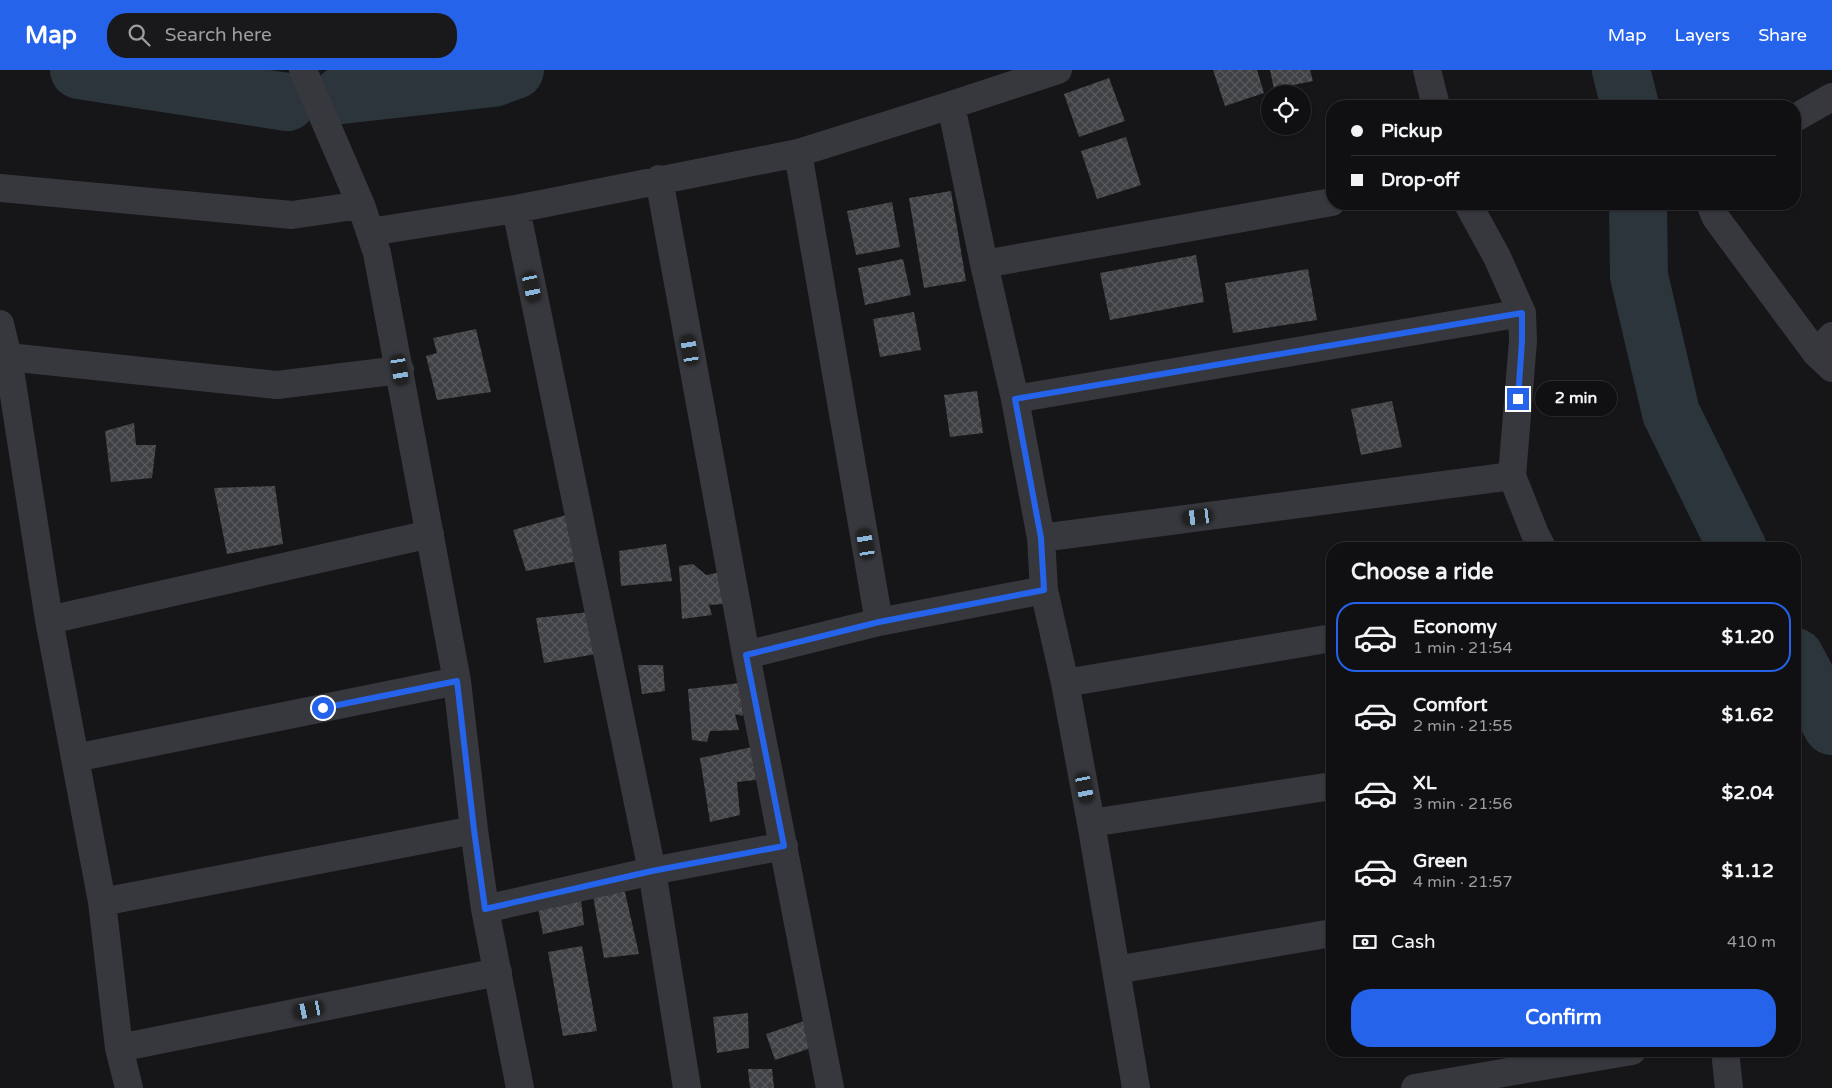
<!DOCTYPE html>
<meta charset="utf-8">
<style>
body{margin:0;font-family:"Varela Round",sans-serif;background:#19191b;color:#f1f3f6;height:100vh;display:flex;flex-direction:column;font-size:19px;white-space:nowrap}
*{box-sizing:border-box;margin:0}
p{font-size:16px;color:#9c9d9f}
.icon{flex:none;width:28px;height:28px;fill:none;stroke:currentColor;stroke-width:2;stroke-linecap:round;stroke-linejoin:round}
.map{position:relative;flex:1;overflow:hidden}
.details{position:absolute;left:1326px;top:472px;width:475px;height:515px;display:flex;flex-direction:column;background:#101012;border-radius:20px;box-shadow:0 1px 4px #0004,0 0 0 1px #303032}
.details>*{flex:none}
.banner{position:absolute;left:1326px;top:30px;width:475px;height:110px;border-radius:20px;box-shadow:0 1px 4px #0004,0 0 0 1px #303032;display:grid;align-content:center;height:110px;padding:0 25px;background:#101012}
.tools{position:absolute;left:1261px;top:15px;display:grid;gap:10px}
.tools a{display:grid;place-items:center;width:50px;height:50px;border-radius:50%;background:#101012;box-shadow:0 1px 4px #0004,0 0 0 1px #303032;font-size:25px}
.end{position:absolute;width:22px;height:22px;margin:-11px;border:6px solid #2563eb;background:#fff;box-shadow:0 0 0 2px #fff}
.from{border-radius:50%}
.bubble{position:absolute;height:35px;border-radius:18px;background:#101012;box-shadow:0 1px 4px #0004,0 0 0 1px #303032;font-size:16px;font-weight:700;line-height:35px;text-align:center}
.car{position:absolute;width:15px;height:30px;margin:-15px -8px;border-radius:6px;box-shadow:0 0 4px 1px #0007;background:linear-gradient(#222 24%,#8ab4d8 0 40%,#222 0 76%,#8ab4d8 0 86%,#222 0)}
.banner b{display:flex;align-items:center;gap:18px;height:48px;font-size:19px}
.banner b+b{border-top:1px solid #303032}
.banner i{width:12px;height:12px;background:#f1f3f6}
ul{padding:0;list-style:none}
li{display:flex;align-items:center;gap:15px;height:70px;margin:0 10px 8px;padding:0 15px;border:2px solid transparent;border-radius:20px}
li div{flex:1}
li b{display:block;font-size:19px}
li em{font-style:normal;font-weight:700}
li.active{border-color:#2563eb}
li>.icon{width:45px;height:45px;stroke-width:1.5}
h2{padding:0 25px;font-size:22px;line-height:60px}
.pay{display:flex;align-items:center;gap:12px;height:55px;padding:0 25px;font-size:19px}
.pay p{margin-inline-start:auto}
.primary-button{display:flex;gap:10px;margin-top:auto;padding:10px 25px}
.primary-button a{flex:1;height:58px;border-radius:20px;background:#2563eb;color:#fff;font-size:20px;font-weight:700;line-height:58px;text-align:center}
header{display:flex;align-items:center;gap:30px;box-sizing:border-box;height:70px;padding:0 25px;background:#2563eb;color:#fff}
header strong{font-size:24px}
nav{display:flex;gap:28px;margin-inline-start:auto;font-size:18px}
.search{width:350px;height:45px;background:#19191b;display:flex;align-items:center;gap:12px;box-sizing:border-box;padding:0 18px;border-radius:20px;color:#9c9d9f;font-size:19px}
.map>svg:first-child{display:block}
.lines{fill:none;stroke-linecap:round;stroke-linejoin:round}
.river{stroke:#2c353c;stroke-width:58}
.building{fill:url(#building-cross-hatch)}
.street{stroke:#37383d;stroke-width:28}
.route{stroke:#2563eb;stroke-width:6}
</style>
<header>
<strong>Map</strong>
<div class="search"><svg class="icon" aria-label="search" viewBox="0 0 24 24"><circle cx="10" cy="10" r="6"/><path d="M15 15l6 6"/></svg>Search here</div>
<nav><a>Map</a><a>Layers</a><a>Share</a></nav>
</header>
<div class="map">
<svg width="1832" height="1018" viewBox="0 0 1832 1018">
<defs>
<pattern id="building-cross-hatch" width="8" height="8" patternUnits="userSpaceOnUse" patternTransform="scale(1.25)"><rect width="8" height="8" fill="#404145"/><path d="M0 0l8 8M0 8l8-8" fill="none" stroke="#595a5e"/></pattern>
</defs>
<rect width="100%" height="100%" fill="#161618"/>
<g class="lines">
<path class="river" d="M 79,0 L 287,32
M 1621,0 L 1630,36
M 342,25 L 493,8 L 515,0
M 1638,134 L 1639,206 L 1671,343 L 1738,479
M 1795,587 L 1832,656"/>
</g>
<path class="building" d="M 1213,0 L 1257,0 L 1264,23 L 1225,36 Z
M 1270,0 L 1310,0 L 1313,11 L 1274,19 Z
M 1109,8 L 1125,51 L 1079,67 L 1064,24 Z
M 1126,67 L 1141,115 L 1097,129 L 1081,81 Z
M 951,121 L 966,211 L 924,218 L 909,128 Z
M 892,132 L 900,177 L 856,185 L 847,141 Z
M 1196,185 L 1204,232 L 1110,250 L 1100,203 Z
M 903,189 L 911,225 L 865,235 L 858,198 Z
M 1308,199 L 1317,250 L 1233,263 L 1225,213 Z
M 914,242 L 921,280 L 880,287 L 873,249 Z
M 476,259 L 491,322 L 437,330 L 426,286 L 437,283 L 433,268 Z
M 977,321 L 983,363 L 950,367 L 944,325 Z
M 1392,331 L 1402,377 L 1361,385 L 1351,339 Z
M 134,353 L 136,375 L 156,375 L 152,408 L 111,412 L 105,361 Z
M 275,416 L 283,474 L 227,484 L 214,418 Z
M 570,444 L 578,491 L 526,501 L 513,460 Z
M 666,474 L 672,511 L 621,516 L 619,481 Z
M 693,494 L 706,505 L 722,502 L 724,534 L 709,535 L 712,545 L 682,549 L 679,496 Z
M 589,542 L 596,584 L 544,593 L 536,548 Z
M 638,595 L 663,595 L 665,621 L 642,624 Z
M 740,613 L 743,646 L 735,644 L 739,660 L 710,661 L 707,672 L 692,670 L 688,619 Z
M 757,676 L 765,709 L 737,712 L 740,745 L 710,752 L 700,688 Z
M 624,818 L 639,884 L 604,888 L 593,826 Z
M 580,821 L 584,855 L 543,864 L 536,828 Z
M 582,876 L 597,961 L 563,966 L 548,882 Z
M 748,943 L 749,978 L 717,983 L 713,947 Z
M 810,949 L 820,975 L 775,990 L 766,964 Z
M 748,999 L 772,999 L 774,1018 L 750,1018 Z"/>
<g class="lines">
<path class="street" d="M 303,0 L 361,135 L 377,183 L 457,611 L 474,760 L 485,839 L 520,1018
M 1427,0 L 1436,36
M 951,35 L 1058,0
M 1795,48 L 1832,27
M 798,83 L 879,552
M 659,109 L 746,585 L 830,1018
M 0,118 L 292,145 L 361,135
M 1468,134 L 1497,187 L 1522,243 L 1523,271 L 1512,406 L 1535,464 L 1543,479
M 1710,134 L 1716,148 L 1816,283 L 1832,298
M 516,139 L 652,801 L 687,1018
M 370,162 L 516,139 L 798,83 L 951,35 L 984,194 L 1015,329 L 1041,468 L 1044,520 L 1065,613 L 1091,753 L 1136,1018
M 984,194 L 1332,132
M 0,254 L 8,287 L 49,550 L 102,832 L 119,978 L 129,1018
M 1816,283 L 1832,266
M 8,287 L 277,315 L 400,300
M 1015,329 L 1522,243
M 1041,468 L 1512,406
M 49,550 L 430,464
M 746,585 L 879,552 L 1044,520
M 1065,613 L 1332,568
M 75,688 L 457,611
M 1091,753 L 1332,716
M 102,832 L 474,760
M 485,839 L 652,801 L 784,776
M 1116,900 L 1332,863
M 119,978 L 498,902
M 1725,981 L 1729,1018
M 1415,1018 L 1632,981"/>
</g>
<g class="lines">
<path class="route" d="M 323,638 L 457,611 L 474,760 L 485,839 L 652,801 L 784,776 L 746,585 L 879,552 L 1044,520 L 1041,468 L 1015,329 L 1522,243 L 1522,271 L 1518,329"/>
</g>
</svg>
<div class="tools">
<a><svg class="icon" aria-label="locate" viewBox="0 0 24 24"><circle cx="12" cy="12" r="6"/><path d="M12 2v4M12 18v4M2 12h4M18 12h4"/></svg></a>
</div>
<i class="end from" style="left:323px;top:638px"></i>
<i class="end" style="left:1518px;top:329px"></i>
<div class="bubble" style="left:1535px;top:311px;width:82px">2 min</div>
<i class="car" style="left:532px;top:217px;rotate:168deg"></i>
<i class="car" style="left:690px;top:280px;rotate:350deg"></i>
<i class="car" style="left:400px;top:300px;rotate:170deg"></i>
<i class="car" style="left:1198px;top:447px;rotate:263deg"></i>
<i class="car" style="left:866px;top:474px;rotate:350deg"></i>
<i class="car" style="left:1085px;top:718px;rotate:169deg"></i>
<i class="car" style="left:309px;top:940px;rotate:258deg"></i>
<div class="banner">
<b><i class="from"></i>Pickup</b>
<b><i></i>Drop-off</b>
</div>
<section class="details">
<h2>Choose a ride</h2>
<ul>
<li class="active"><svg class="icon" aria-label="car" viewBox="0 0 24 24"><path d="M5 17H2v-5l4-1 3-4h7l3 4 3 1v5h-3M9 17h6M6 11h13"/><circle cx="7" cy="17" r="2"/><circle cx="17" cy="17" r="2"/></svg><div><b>Economy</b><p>1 min · 21:54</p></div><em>$1.20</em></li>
<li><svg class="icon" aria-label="car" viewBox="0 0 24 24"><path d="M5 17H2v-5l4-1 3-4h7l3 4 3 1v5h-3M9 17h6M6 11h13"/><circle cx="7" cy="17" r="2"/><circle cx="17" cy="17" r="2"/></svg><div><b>Comfort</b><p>2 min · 21:55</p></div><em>$1.62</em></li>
<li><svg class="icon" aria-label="car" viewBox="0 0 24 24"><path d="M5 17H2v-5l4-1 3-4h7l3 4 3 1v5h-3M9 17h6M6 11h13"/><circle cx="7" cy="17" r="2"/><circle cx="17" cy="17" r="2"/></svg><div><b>XL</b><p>3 min · 21:56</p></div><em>$2.04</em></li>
<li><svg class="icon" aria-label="car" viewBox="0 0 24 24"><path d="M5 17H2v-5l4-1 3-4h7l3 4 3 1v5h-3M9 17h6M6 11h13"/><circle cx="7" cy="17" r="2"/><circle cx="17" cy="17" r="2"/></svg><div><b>Green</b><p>4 min · 21:57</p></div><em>$1.12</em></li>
</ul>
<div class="pay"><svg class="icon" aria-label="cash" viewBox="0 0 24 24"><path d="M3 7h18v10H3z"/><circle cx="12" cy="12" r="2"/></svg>Cash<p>410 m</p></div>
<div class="primary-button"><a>Confirm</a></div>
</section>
</div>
